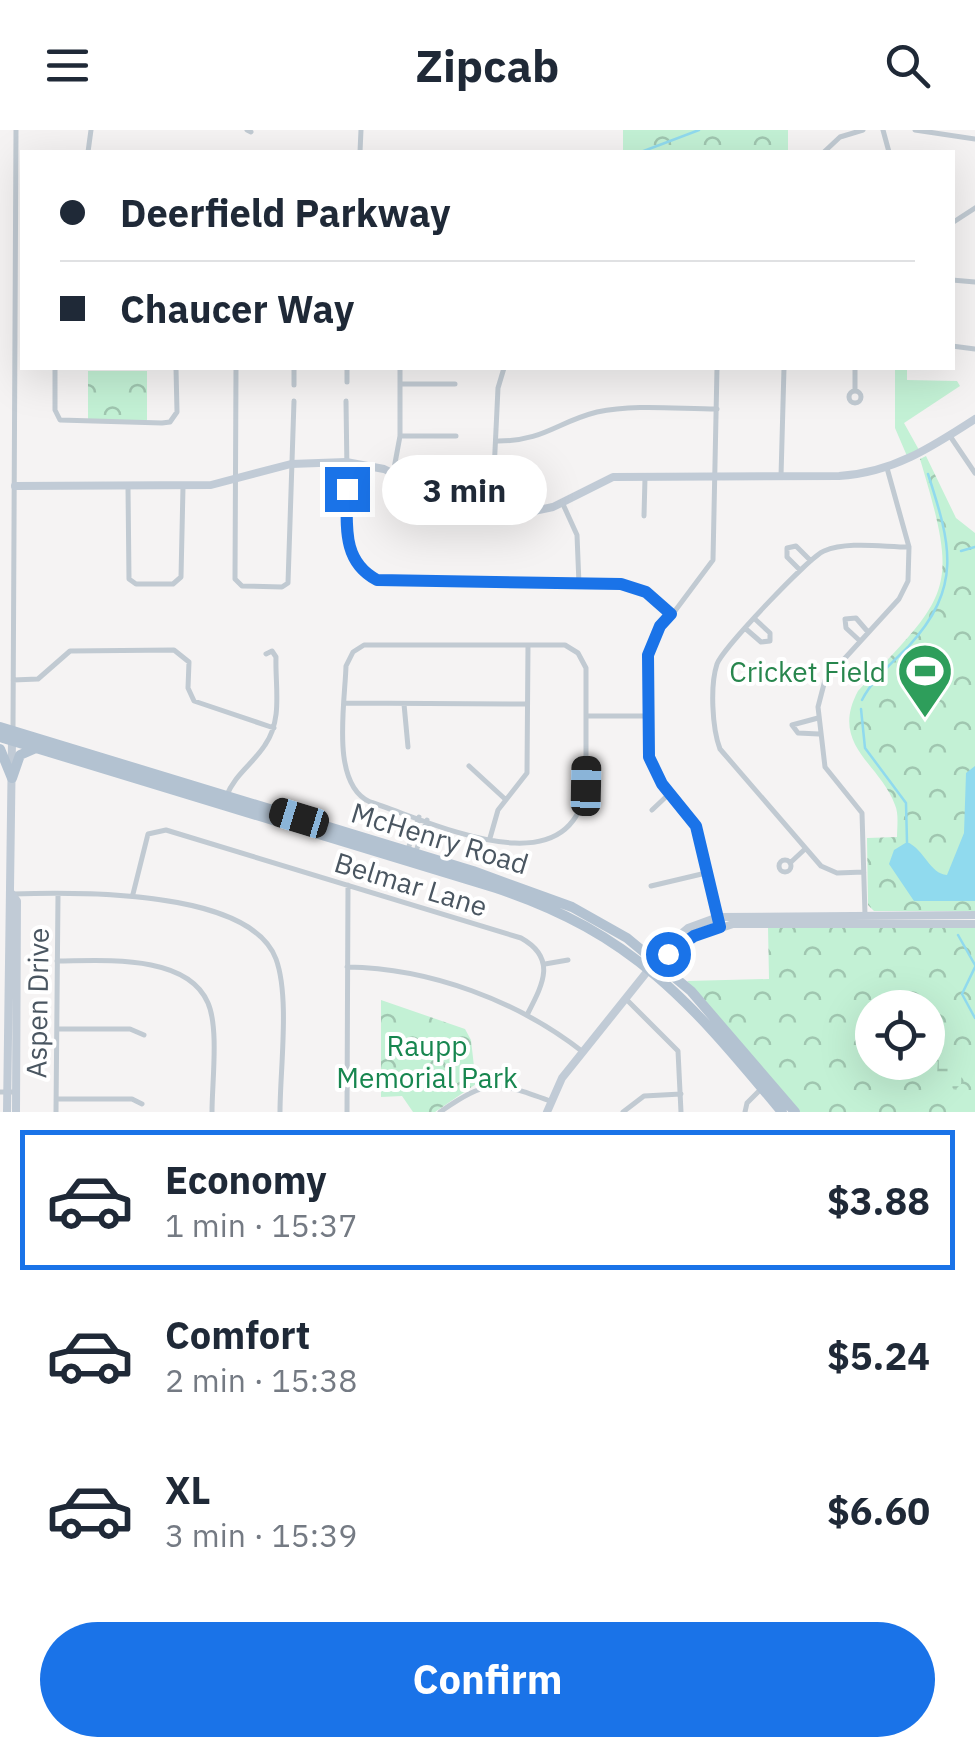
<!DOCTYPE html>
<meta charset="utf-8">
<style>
body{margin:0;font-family:"IBM Plex Sans",sans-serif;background:#f6f6f7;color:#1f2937;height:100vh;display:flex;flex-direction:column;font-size:38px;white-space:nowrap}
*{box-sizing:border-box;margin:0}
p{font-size:32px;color:#747a83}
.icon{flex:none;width:55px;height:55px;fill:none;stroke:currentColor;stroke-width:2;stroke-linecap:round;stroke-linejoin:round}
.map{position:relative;height:982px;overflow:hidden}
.panel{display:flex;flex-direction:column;background:#fff;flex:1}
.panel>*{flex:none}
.top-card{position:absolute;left:20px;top:20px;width:935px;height:220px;border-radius:0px;box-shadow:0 10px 40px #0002;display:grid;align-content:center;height:220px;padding:0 40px;background:#fff}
.buttons{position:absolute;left:855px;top:860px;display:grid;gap:20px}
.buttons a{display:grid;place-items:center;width:90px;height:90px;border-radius:50%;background:#fff;box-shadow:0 10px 40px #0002;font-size:50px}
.end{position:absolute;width:45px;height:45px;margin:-22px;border:12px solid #1a73e8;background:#fff;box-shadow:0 0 0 5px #fff}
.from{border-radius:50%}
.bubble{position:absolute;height:70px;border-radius:35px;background:#fff;box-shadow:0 10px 40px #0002;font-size:32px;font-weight:800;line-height:70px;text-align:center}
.car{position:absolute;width:30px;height:60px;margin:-30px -15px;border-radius:12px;box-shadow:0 0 8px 2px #0007;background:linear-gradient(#222 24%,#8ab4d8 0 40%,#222 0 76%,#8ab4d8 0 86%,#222 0)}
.top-card b{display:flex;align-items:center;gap:35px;height:95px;font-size:38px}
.top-card b+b{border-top:2px solid #e0e1e3}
.top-card i{width:25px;height:25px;background:#1f2937}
ul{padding:18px 0 0;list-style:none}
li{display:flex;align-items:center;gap:30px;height:140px;margin:0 20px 15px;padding:0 20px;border:5px solid transparent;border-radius:0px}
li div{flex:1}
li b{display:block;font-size:38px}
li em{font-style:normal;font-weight:800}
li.active{border-color:#1a73e8}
li>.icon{width:90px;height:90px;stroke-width:1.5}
.primary-button{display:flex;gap:20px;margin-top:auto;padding:20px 40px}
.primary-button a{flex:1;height:115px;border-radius:60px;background:#1a73e8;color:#fff;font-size:40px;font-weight:800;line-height:115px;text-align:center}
header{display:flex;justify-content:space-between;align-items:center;height:130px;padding:0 40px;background:#fff;font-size:45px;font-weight:800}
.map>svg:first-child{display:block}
.grass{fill:#c3f1d5}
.forest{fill:url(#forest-crowns);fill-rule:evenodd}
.wetland{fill:url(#wetland-marsh)}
.water{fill:#90daee}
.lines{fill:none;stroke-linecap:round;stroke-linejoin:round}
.stream{stroke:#90daee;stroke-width:2.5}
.street{stroke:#c1cad2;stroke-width:5}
.secondary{stroke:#c1cbd6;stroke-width:8}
.primary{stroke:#b3c2d1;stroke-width:10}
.route{stroke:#1a73e8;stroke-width:12}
.labels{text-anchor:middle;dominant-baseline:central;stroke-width:8;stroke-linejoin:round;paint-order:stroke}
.leisure-label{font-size:28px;fill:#27864d;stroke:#fff;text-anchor:end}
.street-label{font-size:28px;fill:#4a5661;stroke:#fff}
.park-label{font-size:28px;fill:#17864f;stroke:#fff}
</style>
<header><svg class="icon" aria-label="menu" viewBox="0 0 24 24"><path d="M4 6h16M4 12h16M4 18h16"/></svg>Zipcab<svg class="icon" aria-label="search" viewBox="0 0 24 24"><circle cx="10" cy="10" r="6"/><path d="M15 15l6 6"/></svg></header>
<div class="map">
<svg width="975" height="982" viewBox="0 0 975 982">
<defs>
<pattern id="forest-crowns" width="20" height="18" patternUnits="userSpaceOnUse" patternTransform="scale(2.5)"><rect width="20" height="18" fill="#c3f1d5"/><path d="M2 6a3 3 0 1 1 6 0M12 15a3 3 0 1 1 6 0" fill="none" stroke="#a0c6b0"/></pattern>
<pattern id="wetland-marsh" width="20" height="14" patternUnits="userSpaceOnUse" patternTransform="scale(2.5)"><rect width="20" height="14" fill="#c3f1d5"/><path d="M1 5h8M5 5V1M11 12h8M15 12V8" fill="none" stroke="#a0c6b0"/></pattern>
</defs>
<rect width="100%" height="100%" fill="#f5f3f3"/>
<path class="grass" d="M 895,238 L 907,238 L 907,250 L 957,251 L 960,256 L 904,293 L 919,320 L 907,326 L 895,298 Z"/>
<path class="forest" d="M 623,0 L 788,0 L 788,22 L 623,22 Z
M 88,241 L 147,241 L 147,290 L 88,290 Z
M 926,326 L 956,388 L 975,403 L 975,781 L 874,781 L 868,775 L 867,708 L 897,707 C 897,697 899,684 895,675 C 880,633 829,615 858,561 C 951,463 960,462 920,329 Z
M 768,797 L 975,797 L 975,982 L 799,982 L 687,851 L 769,849 ZM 872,878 L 928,878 L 928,932 L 872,932 Z
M 381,870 L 465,899 L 471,910 L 476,954 L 435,982 L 413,982 L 402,966 L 381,967 Z"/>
<path class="wetland" d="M 939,910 L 964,951 L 955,960 L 937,946 Z"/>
<path class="water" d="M 975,636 L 975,771 L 914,771 L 889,734 L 894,720 L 907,712 C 924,719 930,744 947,745 L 964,703 L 966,643 Z"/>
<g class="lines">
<path class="stream" d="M 395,22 L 456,22
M 641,22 L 699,0
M 961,421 L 975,417
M 862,570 C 872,550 892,533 908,517 C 963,457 951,415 928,344
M 861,579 L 865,618 L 906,673 L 907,712
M 958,805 L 975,835
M 975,837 L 962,864 L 975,888"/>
<path class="street" d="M 247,0 L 251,2
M 883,0 L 889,22
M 915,0 L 975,9
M 88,22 L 91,0
M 360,22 L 361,0
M 824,22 L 840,7 L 863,0
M 952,93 L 975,78
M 952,150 L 975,152
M 952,216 L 975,219
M 55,238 L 55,280 L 60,290 L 162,293 L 170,292 L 177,282 L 176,238
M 236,238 L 235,449 L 242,456 L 282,457 L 288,453 L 294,271
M 347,238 L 347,252
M 717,238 L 713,430 L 654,509 L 648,525 L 648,614 L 654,641 L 695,696 L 720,797
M 855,238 L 855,261
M 401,254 L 455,254
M 294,255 L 294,238
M849 267a6 6 0 1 1 12 0a6 6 0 1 1-12 0Z
M 346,271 L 348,413 L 364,442 L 391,453 L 621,454 L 646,463 L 671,484
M 400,306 L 456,306
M 950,306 L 975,343
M 498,311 C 544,311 557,292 597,282 C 635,274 678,279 717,279
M 393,344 L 400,306 L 400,238
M 781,346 L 784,238
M 128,357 L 129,449 L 136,454 L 173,454 L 181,447 L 183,357
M 423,359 L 413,380 L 416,387 L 423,387 L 435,365
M 562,372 L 577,405 L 579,454
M 492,383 L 498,258 L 504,238
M 644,386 L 645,348
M 800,440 L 787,427 L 787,418 L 796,416 L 810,430
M 746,499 L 761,512 L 770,511 L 770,503 L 756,490
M 860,511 L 846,498 L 845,489 L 856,488 L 868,502
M 364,515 L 565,515 L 578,523 L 586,538 L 586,656 C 571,762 433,692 370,672 C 330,654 345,574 346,536 L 353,522 Z
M 13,550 L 38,549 L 70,521 L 174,520 L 189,532 L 188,558 L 194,571 L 274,598
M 345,573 L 527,574
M 404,574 L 408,617
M 587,586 L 648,586
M 818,588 L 792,595 L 798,603 L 819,604
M 13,598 L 16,0
M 469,636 L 505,669
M 226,667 C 235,644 252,635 265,615 C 283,589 275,557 276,527 L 272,521 L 266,524
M 652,680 L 670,663
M 490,708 L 498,680 L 527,643 L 528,515
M 416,721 L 427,690
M 407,722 L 419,687
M779 736a6 6 0 1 1 12 0a6 6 0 1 1-12 0Z
M 790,733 L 805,719
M 864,742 L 837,743 L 821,736 L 720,619 C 712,598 710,555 717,534 C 722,519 809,427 824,421 C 848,411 883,417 909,417
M 651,756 L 706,743
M 13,764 C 76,762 250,759 276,829 C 290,867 280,940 280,982
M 133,764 L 148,704 L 166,700 L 521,808 C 557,828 543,854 528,883
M 865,785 L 862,683 L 825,637 L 818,577 L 825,550 L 899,469 L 908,451 L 909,417 L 887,338
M 57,831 C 101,831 187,823 208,873 C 219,898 212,953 212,982
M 545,834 L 568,830
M 347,837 C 430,838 518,871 583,922
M 626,869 L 678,921 L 681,982
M 58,899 L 130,899 L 144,905
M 0,962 L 17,962
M 56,969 L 132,969 L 142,974
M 56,982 L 58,765
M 347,982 L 348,755
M 440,982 C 488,949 496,951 550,971
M 623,982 L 644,966 L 681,964
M 745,982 L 747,973 L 760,960"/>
<path class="secondary" d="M 15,356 L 211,355 L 291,334 L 346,332 L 384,339 L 475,382 L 510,386 L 553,377 L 613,347 L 839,346 C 892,343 932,317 975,289
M 12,764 L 17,771 L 16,982
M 655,836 L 691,808 L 733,794 L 975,794
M 7,982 L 12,610
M 547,982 L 562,948 L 650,838 L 653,827 L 688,798 L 718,787 L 975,785"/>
<path class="primary" d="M 0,597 L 473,741 L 572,777 L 627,808 L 691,861 L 795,982
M 0,607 L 496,758 C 635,804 692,874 782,982
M 0,619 L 12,648
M 12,648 L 20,625 L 36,618"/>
</g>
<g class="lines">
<path class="route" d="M 347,359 C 347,394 341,431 377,450 L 621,454 L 646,462 L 671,484 L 660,496 L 648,525 L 649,627 L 662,654 L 696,696 L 720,797 L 694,806 L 668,824"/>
</g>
<defs>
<g id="stadium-pin" transform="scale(2.875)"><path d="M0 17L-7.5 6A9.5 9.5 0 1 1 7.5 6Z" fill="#2e9e5b" stroke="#fff"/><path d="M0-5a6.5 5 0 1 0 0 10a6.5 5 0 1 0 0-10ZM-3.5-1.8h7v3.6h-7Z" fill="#fff"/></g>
</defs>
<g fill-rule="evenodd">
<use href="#stadium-pin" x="925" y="541"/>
</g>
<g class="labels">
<g class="leisure-label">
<text x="886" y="541">Cricket Field</text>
</g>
<g class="street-label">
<text transform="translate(440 708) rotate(17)">McHenry Road</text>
<text transform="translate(411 754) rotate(17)">Belmar Lane</text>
<text transform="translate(37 873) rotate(-89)">Aspen Drive</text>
</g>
<g class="park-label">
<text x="427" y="915">Raupp<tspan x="427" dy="32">Memorial Park</tspan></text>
</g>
</g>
</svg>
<div class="buttons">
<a><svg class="icon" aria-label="locate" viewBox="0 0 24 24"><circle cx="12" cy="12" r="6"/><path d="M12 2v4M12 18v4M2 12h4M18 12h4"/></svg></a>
</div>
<i class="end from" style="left:668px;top:824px"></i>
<i class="end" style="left:347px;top:359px"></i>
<div class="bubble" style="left:382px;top:325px;width:165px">3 min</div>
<i class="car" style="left:586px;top:656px;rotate:1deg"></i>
<i class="car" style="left:299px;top:688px;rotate:287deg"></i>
<div class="top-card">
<b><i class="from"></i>Deerfield Parkway</b>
<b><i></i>Chaucer Way</b>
</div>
</div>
<section class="panel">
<ul>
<li class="active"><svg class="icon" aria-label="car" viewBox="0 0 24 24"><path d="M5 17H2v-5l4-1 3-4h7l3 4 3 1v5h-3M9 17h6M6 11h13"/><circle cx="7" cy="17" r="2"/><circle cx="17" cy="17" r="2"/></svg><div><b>Economy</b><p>1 min · 15:37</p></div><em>$3.88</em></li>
<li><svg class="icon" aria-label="car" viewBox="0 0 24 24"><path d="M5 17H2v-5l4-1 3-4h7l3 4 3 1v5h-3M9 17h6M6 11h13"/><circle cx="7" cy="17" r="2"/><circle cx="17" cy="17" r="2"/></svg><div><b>Comfort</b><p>2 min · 15:38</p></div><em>$5.24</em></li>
<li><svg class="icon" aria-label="car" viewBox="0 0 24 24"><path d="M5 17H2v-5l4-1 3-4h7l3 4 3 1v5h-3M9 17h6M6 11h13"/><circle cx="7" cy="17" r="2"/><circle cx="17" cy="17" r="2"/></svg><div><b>XL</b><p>3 min · 15:39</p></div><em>$6.60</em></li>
</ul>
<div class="primary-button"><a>Confirm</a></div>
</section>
